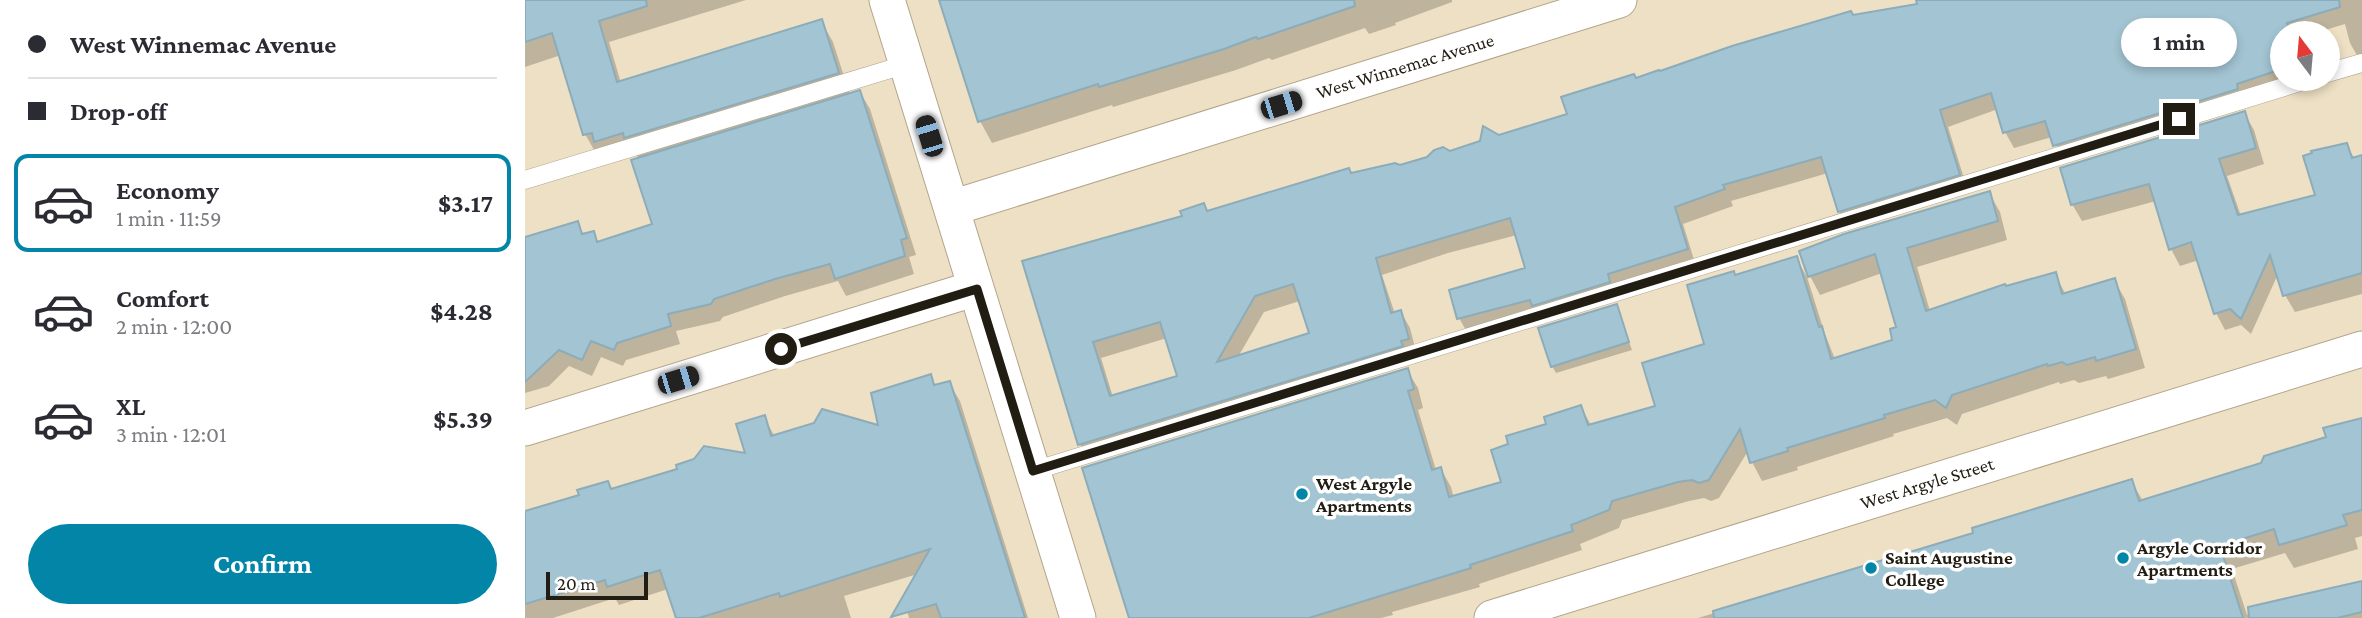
<!DOCTYPE html>
<meta charset="utf-8">
<style>
body{margin:0;font-family:"Crimson Pro",serif;background:#f2f2f3;color:#2b2b33;height:100vh;display:flex;flex-direction:column;font-size:26px;white-space:nowrap}
*{box-sizing:border-box;margin:0}
p{font-size:23px;color:#7c7c81}
.icon{flex:none;width:38px;height:38px;fill:none;stroke:currentColor;stroke-width:2;stroke-linecap:round;stroke-linejoin:round}
.map{position:relative;flex:1;overflow:hidden}
.drawer{display:flex;flex-direction:column;background:#fff;width:525px}
.drawer>*{flex:none}
.guide{display:grid;align-content:center;height:154px;padding:0 28px;background:#fff}
.needle{width:46px;rotate:344deg}
.controls{position:absolute;left:1745px;top:21px;display:grid;gap:14px}
.controls a{display:grid;place-items:center;width:70px;height:70px;border-radius:50%;background:#fff;box-shadow:0 4px 10px #0003;font-size:35px}
.scale{position:absolute;left:21px;bottom:18px;width:102px;box-sizing:border-box;padding-left:7px;border:4px solid #221d13;border-top:0;font-size:19px;line-height:24px;white-space:nowrap;color:#221d13;-webkit-text-stroke:5px #fff;paint-order:stroke}
.end{position:absolute;width:32px;height:32px;margin:-16px;border:9px solid #221d13;background:#fff;box-shadow:0 0 0 4px #fff}
.from{border-radius:50%}
.bubble{position:absolute;height:49px;border-radius:24px;background:#fff;box-shadow:0 4px 10px #0003;font-size:23px;font-weight:700;line-height:49px;text-align:center}
.car{position:absolute;width:21px;height:42px;margin:-21px -10px;border-radius:9px;box-shadow:0 0 5px 2px #0007;background:linear-gradient(#222 24%,#8ab4d8 0 40%,#222 0 76%,#8ab4d8 0 86%,#222 0)}
.guide b{display:flex;align-items:center;gap:24px;height:66px;font-size:26px}
.guide b+b{border-top:2px solid #e1e1e2}
.guide i{width:18px;height:18px;background:#2b2b33}
ul{padding:0;list-style:none}
li{display:flex;align-items:center;gap:21px;height:98px;margin:0 14px 10px;padding:0 14px;border:4px solid transparent;border-radius:14px}
li div{flex:1}
li b{display:block;font-size:26px}
li em{font-style:normal;font-weight:700}
li.current{border-color:#0385a8}
li>.icon{width:63px;height:63px;stroke-width:1.5}
.cta{display:flex;gap:14px;margin-top:auto;padding:14px 28px}
.cta a{flex:1;height:80px;border-radius:42px;background:#0385a8;color:#fff;font-size:28px;font-weight:700;line-height:80px;text-align:center}
main{display:flex;flex:1;min-height:0}
.map>svg:first-child{display:block}
.shadow{fill:#0003;fill-rule:evenodd}
.building{fill:#a3c4d2;stroke:#8cacb9;stroke-width:2;fill-rule:evenodd}
.lines{fill:none;stroke-linecap:round;stroke-linejoin:round}
.service-casing{stroke:#b3a58b;stroke-width:19}
.minor-casing{stroke:#b3a58b;stroke-width:37}
.service{stroke:#fff;stroke-width:18}
.minor{stroke:#fff;stroke-width:35}
.route{stroke:#221d13;stroke-width:9}
.poi-dot{fill:#0385a8;stroke:#fff;stroke-width:2.5}
.labels{text-anchor:middle;dominant-baseline:central;stroke-width:7;stroke-linejoin:round;paint-order:stroke}
.street-label{font-size:19px;fill:#221d13;stroke:#fff}
.poi-label{font-size:19px;font-weight:bold;fill:#221d13;stroke:#fff;text-anchor:start}
</style>
<main>
<section class="drawer">
<div class="guide">
<b><i class="from"></i>West Winnemac Avenue</b>
<b><i></i>Drop-off</b>
</div>
<ul>
<li class="current"><svg class="icon" aria-label="car" viewBox="0 0 24 24"><path d="M5 17H2v-5l4-1 3-4h7l3 4 3 1v5h-3M9 17h6M6 11h13"/><circle cx="7" cy="17" r="2"/><circle cx="17" cy="17" r="2"/></svg><div><b>Economy</b><p>1 min · 11:59</p></div><em>$3.17</em></li>
<li><svg class="icon" aria-label="car" viewBox="0 0 24 24"><path d="M5 17H2v-5l4-1 3-4h7l3 4 3 1v5h-3M9 17h6M6 11h13"/><circle cx="7" cy="17" r="2"/><circle cx="17" cy="17" r="2"/></svg><div><b>Comfort</b><p>2 min · 12:00</p></div><em>$4.28</em></li>
<li><svg class="icon" aria-label="car" viewBox="0 0 24 24"><path d="M5 17H2v-5l4-1 3-4h7l3 4 3 1v5h-3M9 17h6M6 11h13"/><circle cx="7" cy="17" r="2"/><circle cx="17" cy="17" r="2"/></svg><div><b>XL</b><p>3 min · 12:01</p></div><em>$5.39</em></li>
</ul>
<div class="cta"><a>Confirm</a></div>
</section>
<div class="map">
<svg width="1837" height="618" viewBox="0 0 1837 618">
<rect width="100%" height="100%" fill="#eee0c4"/>
<path class="shadow" d="M 0,0 L 221,0 L 84,42 L 96,83 L 296,21 L 308,42 L 325,95 L 335,92 L 345,109 L 391,255 L 384,257 L 389,274 L 321,296 L 313,281 L 260,296 L 198,317 L 195,321 L 151,331 L 155,344 L 101,360 L 98,366 L 76,357 L 67,376 L 44,366 L 24,386 L 0,393 L 0,239 L 52,223 L 59,235 L 68,233 L 74,243 L 129,225 L 114,159 L 110,153 L 72,155 L 60,134 L 36,55 L 0,67 Z
M 416,0 L 927,0 L 927,2 L 870,23 L 871,25 L 844,34 L 840,28 L 747,60 L 744,58 L 711,70 L 588,107 L 587,105 L 467,143 L 455,121 Z
M 1393,0 L 1837,0 L 1837,59 L 1834,59 L 1825,43 L 1820,24 L 1790,33 L 1757,33 L 1757,79 L 1539,161 L 1527,137 L 1489,148 L 1480,132 L 1473,109 L 1423,127 L 1443,191 L 1323,227 L 1314,211 L 1303,173 L 1206,201 L 1208,206 L 1158,224 L 1171,266 L 943,334 L 934,318 L 1003,269 L 992,235 L 923,253 L 857,275 L 870,314 L 876,312 L 885,328 L 892,355 L 564,460 L 555,444 L 499,263 L 826,175 L 875,167 L 925,153 L 1044,116 L 1111,80 L 1327,17 L 1395,5 ZM 775,301 L 786,334 L 713,357 L 739,312 ZM 642,338 L 654,377 L 588,397 L 576,358 Z
M 1719,113 L 1729,130 L 1739,164 L 1702,176 L 1716,216 L 1793,196 L 1821,145 L 1830,159 L 1837,157 L 1837,294 L 1770,312 L 1760,295 L 1753,274 L 1726,334 L 1716,325 L 1700,330 L 1691,313 L 1674,260 L 1655,266 L 1646,249 L 1631,201 L 1557,221 L 1547,204 Z
M 1464,193 L 1475,212 L 1482,240 L 1392,267 L 1405,311 L 1530,274 L 1541,295 L 1589,280 L 1600,299 L 1620,368 L 1583,379 L 1581,376 L 1554,383 L 1549,380 L 1535,384 L 1534,382 L 1437,414 L 1432,425 L 1422,418 L 1368,434 L 1369,436 L 1272,467 L 1273,470 L 1237,481 L 1227,462 L 1223,451 L 1194,498 L 1186,501 L 1179,498 L 1164,501 L 1097,520 L 1094,528 L 1055,544 L 1057,550 L 954,584 L 955,587 L 867,612 L 868,615 L 856,618 L 606,618 L 882,370 L 893,388 L 898,408 L 893,410 L 911,470 L 916,469 L 926,487 L 929,498 L 978,483 L 985,445 L 1056,407 L 1066,425 L 1132,408 L 1181,345 L 1210,277 L 1271,258 L 1282,277 L 1300,334 L 1310,359 L 1370,341 L 1374,328 L 1357,273 L 1295,295 L 1285,276 Z
M 1091,306 L 1107,350 L 1031,373 L 1027,366 Z
M 405,376 L 411,387 L 424,383 L 435,401 L 503,618 L 384,618 L 379,599 L 393,574 L 319,596 L 326,618 L 153,618 L 143,589 L 94,605 L 90,598 L 28,618 L 0,618 L 0,526 L 87,491 L 223,455 L 239,417 L 250,437 L 356,427 Z
M 1837,429 L 1837,536 L 1830,538 L 1833,549 L 1769,568 L 1760,553 L 1707,569 L 1722,615 L 1780,596 L 1837,588 L 1837,618 L 1173,618 L 1451,535 L 1606,481 L 1618,501 L 1738,464 Z"/>
<path class="building" d="M 0,0 L 121,0 L 122,6 L 74,21 L 92,82 L 297,19 L 314,73 L 99,138 L 98,133 L 69,142 L 67,133 L 58,135 L 27,33 L 0,42 Z
M 414,0 L 829,0 L 830,6 L 733,39 L 731,37 L 699,49 L 574,87 L 573,84 L 453,122 Z
M 1391,0 L 1814,0 L 1815,7 L 1762,23 L 1766,33 L 1757,33 L 1757,69 L 1712,84 L 1713,89 L 1528,146 L 1520,121 L 1478,133 L 1466,93 L 1415,110 L 1435,175 L 1313,212 L 1296,157 L 1198,185 L 1200,189 L 1150,207 L 1163,249 L 1083,274 L 1085,282 L 1007,306 L 1005,300 L 932,319 L 924,290 L 1000,268 L 985,218 L 851,258 L 866,313 L 876,310 L 884,339 L 876,341 L 878,346 L 553,445 L 497,261 L 657,216 L 655,211 L 679,203 L 682,211 L 824,168 L 826,173 L 870,163 L 875,165 L 902,157 L 909,150 L 918,147 L 925,151 L 955,141 L 958,126 L 974,135 L 1042,114 L 1036,97 L 1109,74 L 1111,78 L 1134,70 L 1135,71 L 1207,46 L 1326,11 L 1328,15 L 1392,4 ZM 768,284 L 784,333 L 692,362 L 730,296 ZM 635,322 L 652,376 L 585,396 L 568,342 Z
M 335,90 L 382,238 L 376,240 L 380,256 L 310,279 L 305,264 L 250,279 L 189,299 L 186,304 L 143,314 L 146,326 L 92,343 L 89,350 L 66,341 L 57,360 L 34,350 L 0,382 L 0,237 L 53,221 L 57,234 L 69,231 L 72,242 L 127,224 L 106,160 Z
M 1720,111 L 1731,148 L 1694,159 L 1713,215 L 1790,195 L 1778,156 L 1787,153 L 1786,151 L 1822,143 L 1827,158 L 1837,155 L 1837,273 L 1758,296 L 1745,255 L 1716,319 L 1705,309 L 1689,314 L 1666,242 L 1644,250 L 1624,184 L 1546,205 L 1535,168 Z
M 1465,191 L 1473,221 L 1382,248 L 1401,311 L 1480,284 L 1481,286 L 1531,272 L 1537,294 L 1590,278 L 1611,349 L 1571,361 L 1570,357 L 1542,365 L 1537,362 L 1523,366 L 1522,364 L 1427,395 L 1421,408 L 1410,400 L 1359,415 L 1360,418 L 1262,448 L 1263,451 L 1225,463 L 1215,429 L 1184,480 L 1174,483 L 1167,480 L 1153,482 L 1087,501 L 1084,510 L 1046,525 L 1048,531 L 945,565 L 946,568 L 784,618 L 604,618 L 557,468 L 883,368 L 889,389 L 883,391 L 907,470 L 916,467 L 924,497 L 976,482 L 966,450 L 983,444 L 981,436 L 1021,424 L 1019,417 L 1056,405 L 1063,425 L 1130,406 L 1117,363 L 1179,344 L 1162,285 L 1209,271 L 1210,275 L 1272,256 L 1294,327 L 1297,326 L 1306,359 L 1367,340 L 1365,329 L 1371,327 L 1350,254 L 1283,277 L 1274,251 L 1319,234 Z
M 1092,304 L 1104,342 L 1026,367 L 1013,328 Z
M 406,374 L 409,385 L 425,381 L 500,618 L 416,618 L 411,604 L 366,617 L 405,549 L 255,597 L 254,593 L 174,618 L 151,618 L 135,570 L 82,587 L 80,580 L 0,604 L 0,511 L 54,495 L 52,490 L 83,481 L 86,489 L 152,469 L 151,465 L 169,459 L 179,446 L 220,453 L 211,424 L 240,415 L 246,436 L 289,423 L 297,409 L 353,425 L 346,393 Z
M 1837,418 L 1837,510 L 1818,515 L 1822,525 L 1754,545 L 1749,529 L 1695,546 L 1718,618 L 1189,618 L 1188,611 L 1448,533 L 1447,528 L 1607,479 L 1614,501 L 1736,463 L 1739,456 L 1801,437 L 1798,428 Z
M 1837,581 L 1837,612 L 1812,618 L 1724,618 L 1723,607 Z"/>
<g class="lines">
<g class="service-casing">
<path id="service" d="M 1802,73 L 1837,63
M 0,180 L 382,64
M 508,471 L 1785,79"/>
</g>
<g class="minor-casing">
<path id="minor" d="M 362,0 L 553,618
M 427,208 L 1094,0
M 0,428 L 451,288
M 967,618 L 1837,349"/>
</g>
<use href="#service" class="service"/>
<use href="#minor" class="minor"/>
</g>
<g class="lines">
<path class="route" d="M 256,349 L 452,289 L 508,471 L 1654,119"/>
</g>
<g class="poi-dot">
<circle cx="777" cy="494" r="7"/>
<circle cx="1598" cy="558" r="7"/>
<circle cx="1346" cy="568" r="7"/>
</g>
<g class="labels">
<g class="street-label">
<text transform="translate(880 66) rotate(-17)">West Winnemac Avenue</text>
<text transform="translate(1402 483) rotate(-17)">West Argyle Street</text>
</g>
<g class="poi-label">
<text x="791" y="483">West Argyle<tspan x="791" dy="22">Apartments</tspan></text>
<text x="1612" y="547">Argyle Corridor<tspan x="1612" dy="22">Apartments</tspan></text>
<text x="1360" y="557">Saint Augustine<tspan x="1360" dy="22">College</tspan></text>
</g>
</g>
</svg>
<div class="controls">
<a><svg class="needle" viewBox="-14 -14 28 28"><path d="M0-13l5 13h-10z" fill="#e53935"/><path d="M0 13l5-13h-10z" fill="#7c7c81"/></svg></a>
</div>
<div class="scale">20 m</div>
<i class="end from" style="left:256px;top:349px"></i>
<i class="end" style="left:1654px;top:119px"></i>
<div class="bubble" style="left:1596px;top:18px;width:116px">1 min</div>
<i class="car" style="left:756px;top:105px;rotate:73deg"></i>
<i class="car" style="left:404px;top:136px;rotate:343deg"></i>
<i class="car" style="left:153px;top:380px;rotate:73deg"></i>
</div>
</main>
